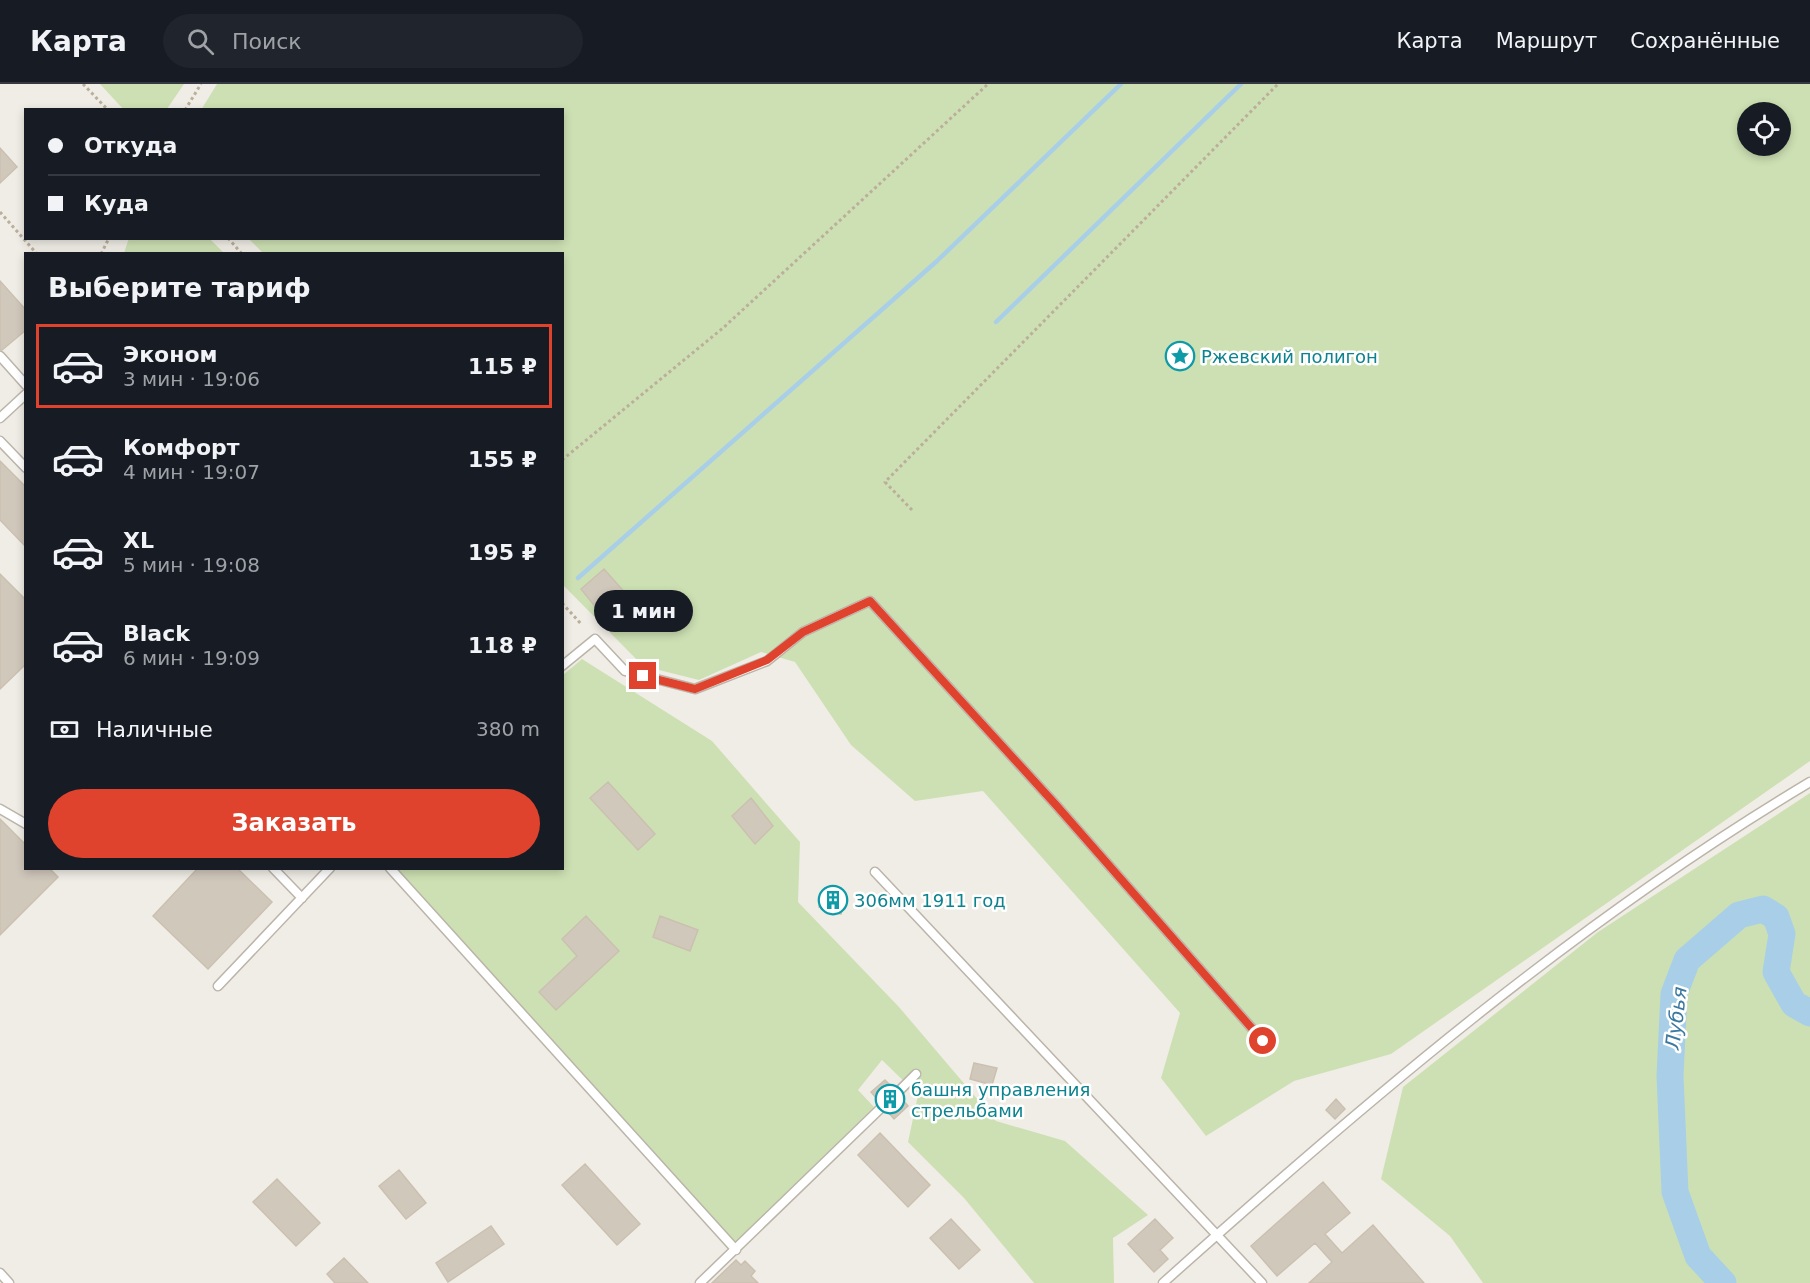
<!DOCTYPE html>
<html lang="ru">
<meta charset="utf-8">
<style>
body{margin:0;font-family:"DejaVu Sans",sans-serif;background:#20242c;color:#f1f3f6;height:100vh;display:flex;flex-direction:column;font-size:22px;white-space:nowrap}
*{box-sizing:border-box;margin:0}
p{font-size:20px;color:#9ea1a6}
.icon{flex:none;width:33px;height:33px;fill:none;stroke:currentColor;stroke-width:2;stroke-linecap:round;stroke-linejoin:round}
.map{position:relative;flex:1;overflow:hidden}
.details{position:absolute;left:24px;top:168px;width:540px;height:618px;display:flex;flex-direction:column;background:#171b24;border-radius:0px;box-shadow:0 3px 9px #0003}
.details>*{flex:none}
.hud{position:absolute;left:24px;top:24px;width:540px;height:132px;border-radius:0px;box-shadow:0 3px 9px #0003;display:grid;align-content:center;height:132px;padding:0 24px;background:#171b24}
.controls{position:absolute;left:1737px;top:18px;display:grid;gap:12px}
.controls a{display:grid;place-items:center;width:54px;height:54px;border-radius:50%;background:#171b24;box-shadow:0 3px 9px #0003;font-size:30px}
.end{position:absolute;width:27px;height:27px;margin:-14px;border:8px solid #e0432d;background:#fff;box-shadow:0 0 0 3px #fff}
.from{border-radius:50%}
.bubble{position:absolute;height:42px;border-radius:21px;background:#171b24;box-shadow:0 3px 9px #0003;font-size:20px;font-weight:800;line-height:42px;text-align:center}
.hud b{display:flex;align-items:center;gap:21px;height:57px;font-size:22px}
.hud b+b{border-top:2px solid #363941}
.hud i{width:15px;height:15px;background:#f1f3f6}
ul{padding:0;list-style:none}
li{display:flex;align-items:center;gap:18px;height:84px;margin:0 12px 9px;padding:0 12px;border:3px solid transparent;border-radius:0px}
li div{flex:1}
li b{display:block;font-size:22px}
li em{font-style:normal;font-weight:800}
li.on{border-color:#e0432d}
li>.icon{width:54px;height:54px;stroke-width:1.5}
h2{padding:0 24px;font-size:27px;line-height:72px}
.pay{display:flex;align-items:center;gap:15px;height:66px;padding:0 24px;font-size:22px}
.pay p{margin-inline-start:auto}
.action{display:flex;gap:12px;margin-top:auto;padding:12px 24px}
.action a{flex:1;height:69px;border-radius:36px;background:#e0432d;color:#fff;font-size:24px;font-weight:800;line-height:69px;text-align:center}
header{display:flex;align-items:center;gap:36px;box-sizing:border-box;height:84px;padding:0 30px;background:#171b24;border-bottom:2px solid #363941}
header strong{font-size:28px}
nav{display:flex;gap:33px;margin-inline-start:auto;font-size:21px}
.search{width:420px;height:54px;background:#20242c;display:flex;align-items:center;gap:15px;box-sizing:border-box;padding:0 21px;border-radius:33px;color:#9ea1a6;font-size:22px}
.map>svg:first-child{display:block}
.green{fill:#cde0b3;fill-rule:evenodd}
.lines{fill:none;stroke-linecap:round;stroke-linejoin:round}
.stream{stroke:#a8cfe7;stroke-width:4.5}
.river{stroke:#a8cfe7;stroke-width:27}
.building{fill:#d1c8bc;stroke:#cbc0b0;stroke-width:1.5}
.service-casing{stroke:#bbb4a9;stroke-width:11}
.path{stroke:#bbaf9c;stroke-width:3;stroke-dasharray:3 3;stroke-linecap:butt}
.service{stroke:#fff;stroke-width:8}
.route{stroke:#e0432d;stroke-width:8}
.labels{text-anchor:middle;dominant-baseline:central;stroke-width:5;stroke-linejoin:round;paint-order:stroke}
.culture-label{font-size:18px;fill:#0d838f;stroke:#fff;text-anchor:start}
.water-label{font-size:20px;font-style:italic;fill:#3c79a1;stroke:#fff}
</style>
<header>
<strong>Карта</strong>
<div class="search"><svg class="icon" aria-label="search" viewBox="0 0 24 24"><circle cx="10" cy="10" r="6"/><path d="M15 15l6 6"/></svg>Поиск</div>
<nav><a>Карта</a><a>Маршрут</a><a>Сохранённые</a></nav>
</header>
<div class="map">
<svg width="1810" height="1199" viewBox="0 0 1810 1199">
<rect width="100%" height="100%" fill="#f0ede6"/>
<path class="green" d="M 100,0 L 184,0 L 167,25 L 124,26 Z
M 217,0 L 1810,0 L 1810,677 L 1391,970 L 1294,997 L 1206,1052 L 1161,994 L 1180,929 L 983,707 L 915,717 L 851,661 L 795,578 L 761,568 L 699,596 L 643,582 L 563,501 L 562,170 L 263,169 L 249,155 L 562,154 L 562,26 L 201,26 ZM 1748,28 L 1780,28 L 1780,62 L 1748,62 Z
M 129,154 L 210,155 L 224,169 L 124,169 Z
M 582,575 L 712,657 L 800,758 L 798,818 L 899,923 L 996,1037 L 1065,1057 L 1148,1131 L 1113,1154 L 1114,1199 L 1034,1199 L 964,1114 L 908,1058 L 918,1011 L 882,976 L 858,1006 L 874,1023 L 736,1159 L 397,785 L 562,784 L 563,591 Z
M 1810,709 L 1810,1199 L 1483,1199 L 1450,1152 L 1381,1095 L 1403,1003 L 1598,848 Z"/>
<g class="lines">
<path class="stream" d="M 996,238 L 1241,0
M 578,494 L 937,177 L 1121,0"/>
<path class="river" d="M 1723,1199 L 1698,1172 L 1675,1108 L 1670,992 L 1674,910 L 1687,876 L 1739,831 L 1763,825 L 1776,833 L 1782,850 L 1776,888 L 1794,920 L 1810,929"/>
</g>
<path class="building" d="M 0,64 L 17,83 L 0,99 Z
M 0,197 L 26,226 L 26,246 L 2,266 L 0,266 Z
M 0,377 L 26,403 L 26,463 L 0,436 Z
M 604,485 L 626,510 L 602,531 L 581,505 Z
M 0,490 L 26,516 L 26,580 L 0,605 Z
M 608,698 L 655,750 L 638,766 L 590,714 Z
M 751,714 L 773,742 L 755,760 L 732,732 Z
M 0,735 L 26,761 L 26,784 L 49,784 L 58,793 L 0,851 Z
M 198,784 L 237,784 L 272,818 L 208,885 L 153,832 Z
M 823,807 L 846,813 L 841,830 L 819,823 Z
M 586,832 L 619,867 L 556,926 L 539,908 L 577,872 L 562,855 Z
M 660,832 L 698,846 L 690,867 L 653,853 Z
M 974,979 L 997,984 L 992,1001 L 970,995 Z
M 885,996 L 893,1004 L 892,1013 L 901,1014 L 908,1022 L 894,1035 L 887,1027 L 888,1018 L 879,1017 L 871,1008 Z
M 1336,1015 L 1345,1025 L 1335,1035 L 1326,1026 Z
M 880,1049 L 930,1101 L 908,1123 L 858,1071 Z
M 585,1080 L 640,1140 L 617,1161 L 562,1101 Z
M 399,1086 L 426,1119 L 406,1135 L 379,1102 Z
M 277,1095 L 320,1139 L 296,1162 L 253,1118 Z
M 1323,1098 L 1350,1129 L 1325,1150 L 1342,1169 L 1373,1141 L 1424,1199 L 1309,1199 L 1332,1178 L 1315,1159 L 1277,1192 L 1251,1162 Z
M 951,1135 L 980,1166 L 959,1185 L 930,1154 Z
M 1155,1135 L 1173,1154 L 1160,1166 L 1168,1175 L 1154,1188 L 1128,1160 Z
M 491,1142 L 504,1160 L 448,1198 L 436,1179 Z
M 344,1174 L 368,1199 L 335,1199 L 327,1190 Z
M 736,1176 L 741,1181 L 745,1177 L 755,1187 L 751,1192 L 758,1199 L 712,1199 Z"/>
<g class="lines">
<g class="service-casing">
<path id="service" d="M 0,272 L 26,301
M 0,334 L 26,310
M 0,357 L 26,384
M 562,582 L 595,555 L 625,587 L 695,605 L 767,577 L 803,548 L 870,517 L 1056,721 L 1263,957
M 0,725 L 26,740
M 273,784 L 302,814
M 390,784 L 736,1166
M 875,788 L 1262,1199
M 218,902 L 330,784
M 897,1009 L 916,990
M 0,1189 L 9,1199
M 700,1199 L 883,1022
M 1163,1199 C 1365,1018 1577,837 1810,698"/>
</g>
<path class="path" d="M 83,0 L 108,26
M 185,26 L 201,0
M 0,128 L 37,170
M 228,154 L 242,170
M 101,170 L 109,154
M 562,376 L 723,244 L 988,0
M 912,426 L 885,398 L 1278,0
M 562,519 L 582,541"/>
<use href="#service" class="service"/>
</g>
<g class="lines">
<path class="route" d="M 643,592 L 695,605 L 767,576 L 803,548 L 870,517 L 1056,721 L 1263,957"/>
</g>
<defs>
<g id="sight-ring" transform="scale(1.5)"><circle r="9.5" fill="#fff" stroke="#0f9aa8" stroke-width="1.5"/><path d="M0-6L1.8-2.2L6-1.7L2.9 1.2L3.7 5.4L0 3.3L-3.7 5.4L-2.9 1.2L-6-1.7L-1.8-2.2Z" fill="#0f9aa8"/></g>
<g id="building-ring" transform="scale(1.5)"><circle r="9.5" fill="#fff" stroke="#0f9aa8" stroke-width="1.5"/><path d="M-4-6H4V6H1V3H-1V6H-4ZM-2.5-4.3h1.7v1.8h-1.7ZM.8-4.3h1.7v1.8H.8ZM-2.5-1h1.7V.8h-1.7ZM.8-1h1.7V.8H.8Z" fill="#0f9aa8"/></g>
</defs>
<g fill-rule="evenodd">
<use href="#sight-ring" x="1180" y="272"/>
<use href="#building-ring" x="833" y="816"/>
<use href="#building-ring" x="890" y="1015"/>
</g>
<g class="labels">
<g class="culture-label">
<text x="1201" y="272">Ржевский полигон</text>
<text x="854" y="816">306мм 1911 год</text>
<text x="911" y="1005">башня управления<tspan x="911" dy="21">стрельбами</tspan></text>
</g>
<g class="water-label">
<text transform="translate(1676 934) rotate(-83)">Лубья</text>
</g>
</g>
</svg>
<div class="controls">
<a><svg class="icon" aria-label="locate" viewBox="0 0 24 24"><circle cx="12" cy="12" r="6"/><path d="M12 2v4M12 18v4M2 12h4M18 12h4"/></svg></a>
</div>
<i class="end from" style="left:1263px;top:957px"></i>
<i class="end" style="left:643px;top:592px"></i>
<div class="bubble" style="left:594px;top:506px;width:99px">1 мин</div>
<div class="hud">
<b><i class="from"></i>Откуда</b>
<b><i></i>Куда</b>
</div>
<section class="details">
<h2>Выберите тариф</h2>
<ul>
<li class="on"><svg class="icon" aria-label="car" viewBox="0 0 24 24"><path d="M5 17H2v-5l4-1 3-4h7l3 4 3 1v5h-3M9 17h6M6 11h13"/><circle cx="7" cy="17" r="2"/><circle cx="17" cy="17" r="2"/></svg><div><b>Эконом</b><p>3 мин · 19:06</p></div><em>115 ₽</em></li>
<li><svg class="icon" aria-label="car" viewBox="0 0 24 24"><path d="M5 17H2v-5l4-1 3-4h7l3 4 3 1v5h-3M9 17h6M6 11h13"/><circle cx="7" cy="17" r="2"/><circle cx="17" cy="17" r="2"/></svg><div><b>Комфорт</b><p>4 мин · 19:07</p></div><em>155 ₽</em></li>
<li><svg class="icon" aria-label="car" viewBox="0 0 24 24"><path d="M5 17H2v-5l4-1 3-4h7l3 4 3 1v5h-3M9 17h6M6 11h13"/><circle cx="7" cy="17" r="2"/><circle cx="17" cy="17" r="2"/></svg><div><b>XL</b><p>5 мин · 19:08</p></div><em>195 ₽</em></li>
<li><svg class="icon" aria-label="car" viewBox="0 0 24 24"><path d="M5 17H2v-5l4-1 3-4h7l3 4 3 1v5h-3M9 17h6M6 11h13"/><circle cx="7" cy="17" r="2"/><circle cx="17" cy="17" r="2"/></svg><div><b>Black</b><p>6 мин · 19:09</p></div><em>118 ₽</em></li>
</ul>
<div class="pay"><svg class="icon" aria-label="cash" viewBox="0 0 24 24"><path d="M3 7h18v10H3z"/><circle cx="12" cy="12" r="2"/></svg>Наличные<p>380 m</p></div>
<div class="action"><a>Заказать</a></div>
</section>
</div>
